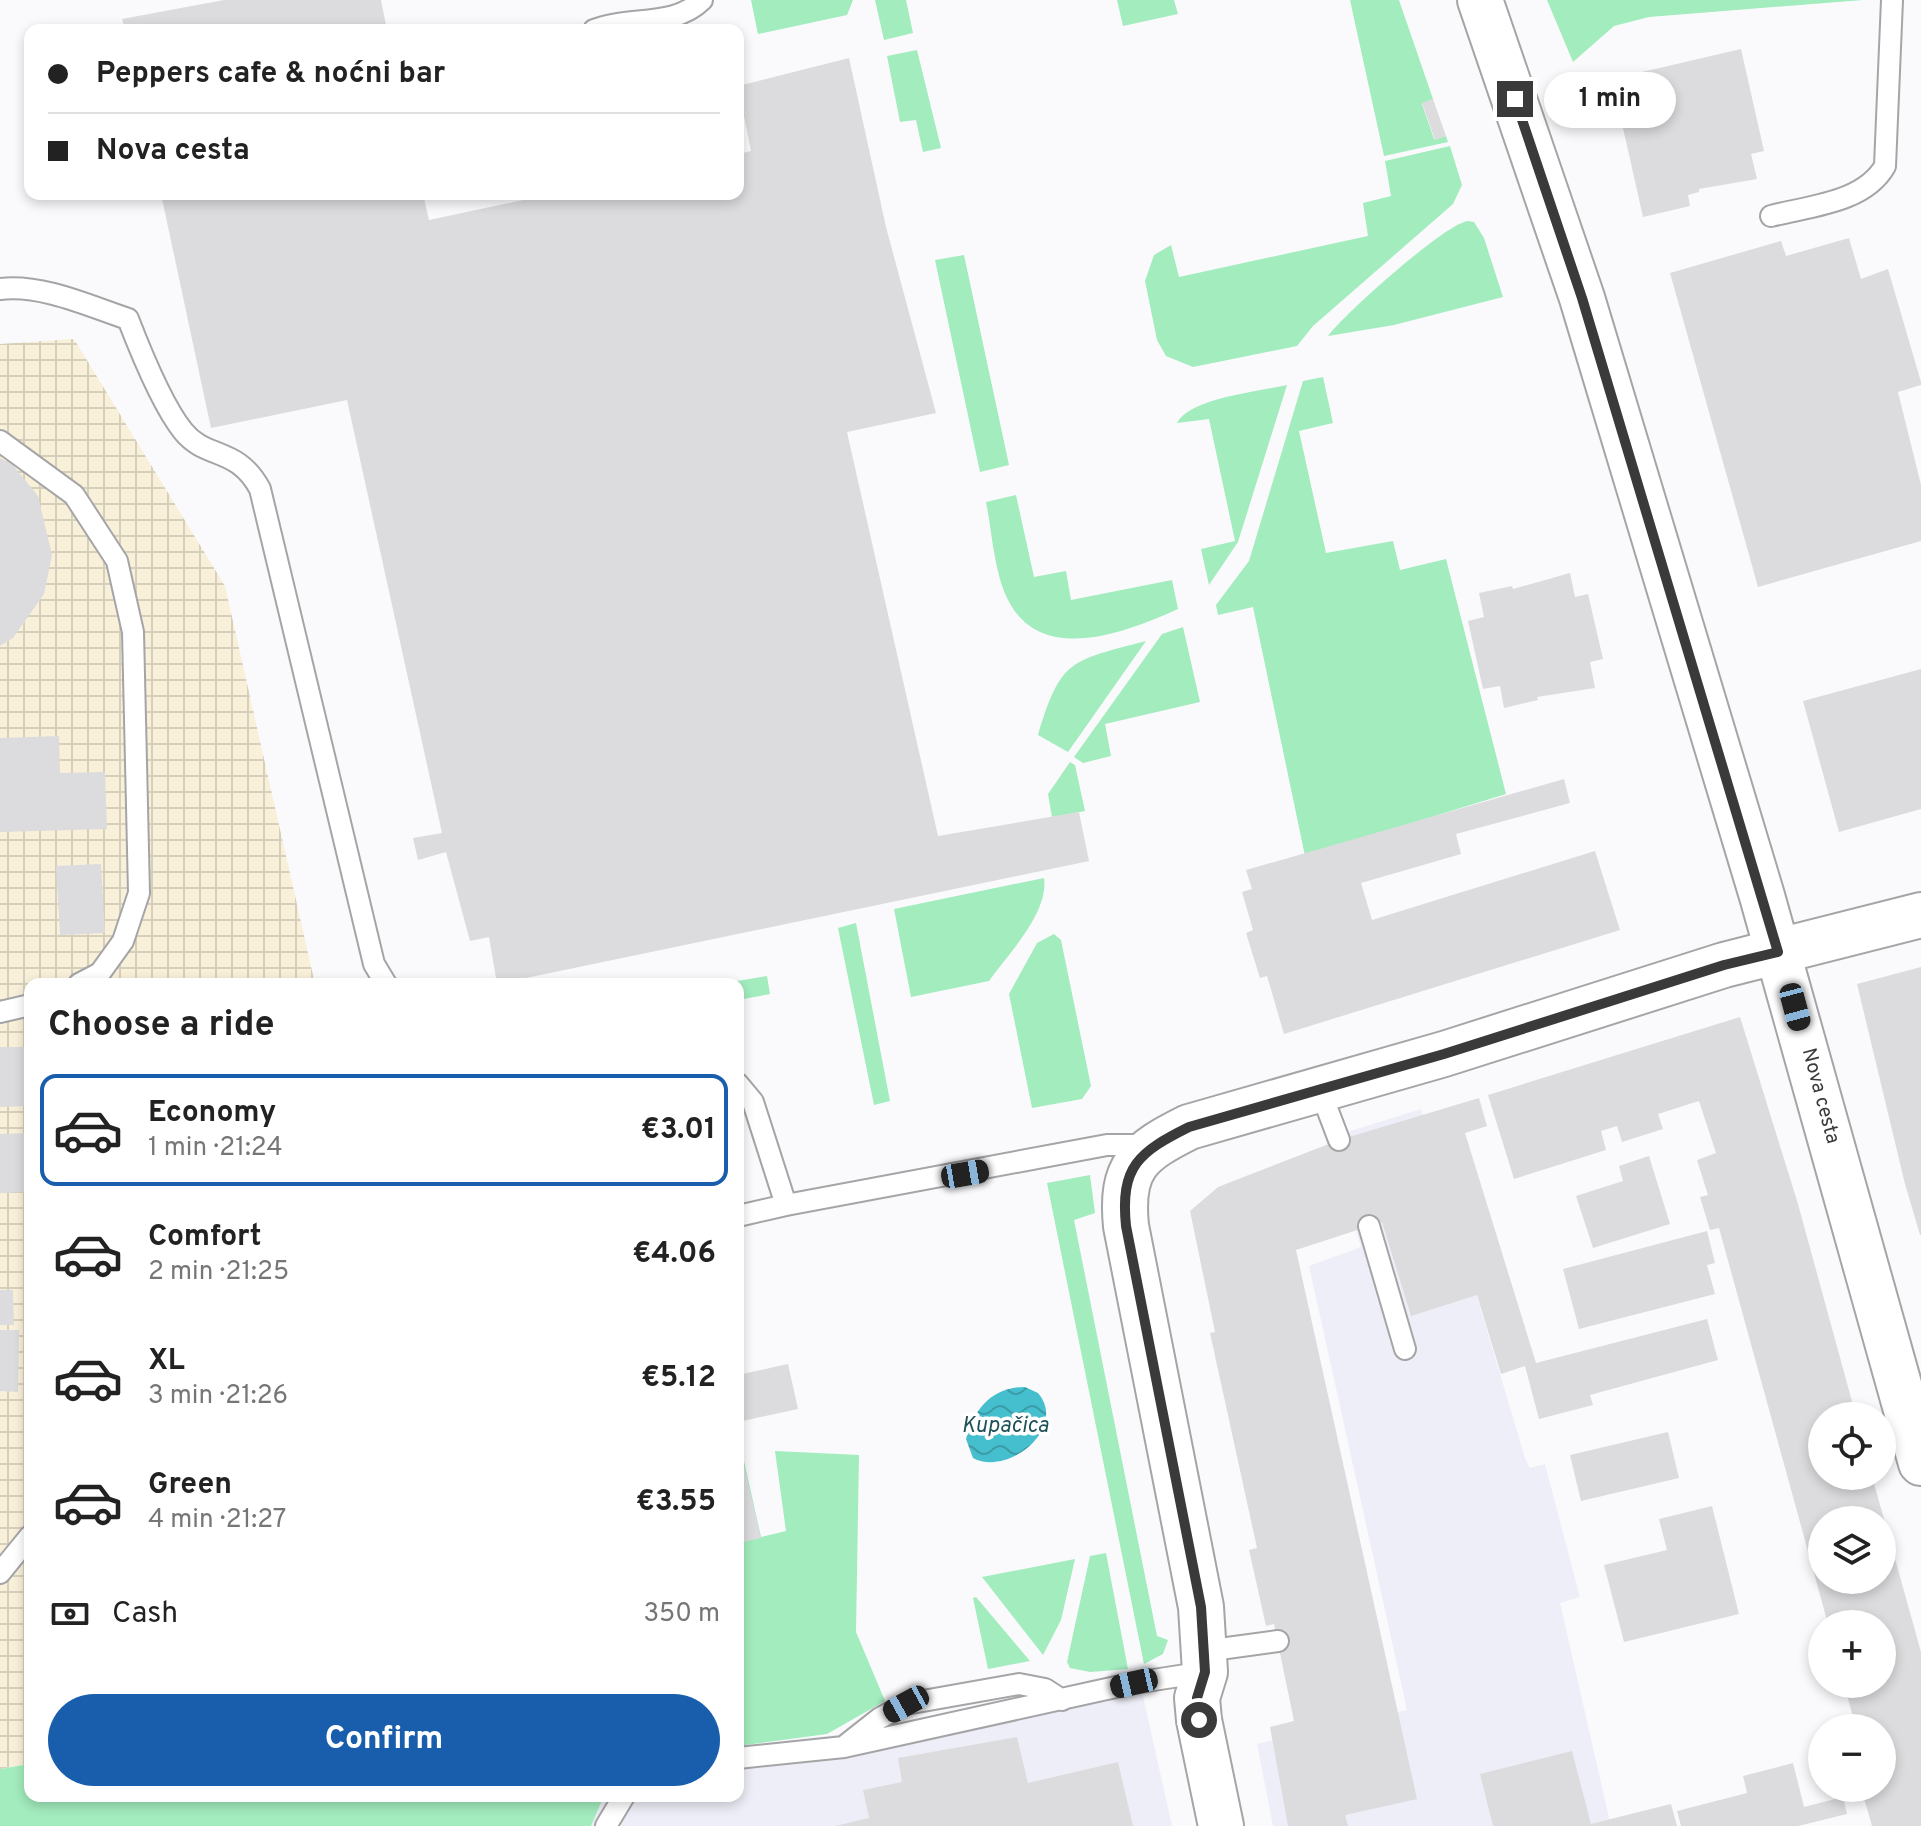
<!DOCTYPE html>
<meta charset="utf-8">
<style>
body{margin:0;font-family:Overpass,sans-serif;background:#f6f6f6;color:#222;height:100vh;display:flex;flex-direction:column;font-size:30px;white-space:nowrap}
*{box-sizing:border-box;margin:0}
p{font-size:26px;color:#767676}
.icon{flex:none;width:44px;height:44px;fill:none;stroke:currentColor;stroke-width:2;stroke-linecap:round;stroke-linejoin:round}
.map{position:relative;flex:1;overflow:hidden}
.details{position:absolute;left:24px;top:978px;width:720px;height:824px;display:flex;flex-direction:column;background:#fff;border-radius:16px;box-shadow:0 4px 12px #0003}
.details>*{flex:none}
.banner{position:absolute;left:24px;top:24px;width:720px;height:176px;border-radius:16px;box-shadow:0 4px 12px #0003;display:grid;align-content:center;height:176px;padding:0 24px;background:#fff}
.controls{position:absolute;left:1808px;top:1402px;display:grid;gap:16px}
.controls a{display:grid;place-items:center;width:88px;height:88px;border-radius:50%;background:#fff;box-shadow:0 4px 12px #0003;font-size:40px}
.end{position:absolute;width:36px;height:36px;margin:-18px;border:10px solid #3a3a3b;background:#fff;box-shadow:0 0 0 4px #fff}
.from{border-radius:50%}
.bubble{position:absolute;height:56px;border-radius:28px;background:#fff;box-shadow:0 4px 12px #0003;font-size:26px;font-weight:700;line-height:56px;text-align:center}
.car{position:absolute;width:24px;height:48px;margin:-24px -12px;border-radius:10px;box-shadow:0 0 6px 2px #0007;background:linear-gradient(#222 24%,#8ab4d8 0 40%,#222 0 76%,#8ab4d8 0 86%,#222 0)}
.banner b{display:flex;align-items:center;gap:28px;height:76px;font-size:30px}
.banner b+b{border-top:2px solid #e0e0e0}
.banner i{width:20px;height:20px;background:#222}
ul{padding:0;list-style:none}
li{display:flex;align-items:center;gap:24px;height:112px;margin:0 16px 12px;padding:0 8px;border:4px solid transparent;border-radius:16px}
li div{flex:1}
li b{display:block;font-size:30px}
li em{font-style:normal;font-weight:700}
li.selected{border-color:#195dad}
li>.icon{width:72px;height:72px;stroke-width:1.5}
h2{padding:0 24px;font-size:36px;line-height:96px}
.pay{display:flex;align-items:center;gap:20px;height:88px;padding:0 24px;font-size:30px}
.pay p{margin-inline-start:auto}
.cta{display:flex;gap:16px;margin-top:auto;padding:16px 24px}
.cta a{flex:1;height:92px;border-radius:48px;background:#195dad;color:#fff;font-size:32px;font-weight:700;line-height:92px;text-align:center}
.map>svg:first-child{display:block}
.built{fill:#eeeef8}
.industrial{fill:url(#industrial-grid)}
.green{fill:#a2ecbe}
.water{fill:url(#water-waves)}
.building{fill:#dcdcde;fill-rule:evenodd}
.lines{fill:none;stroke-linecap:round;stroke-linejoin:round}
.lane-casing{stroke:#a5a5a7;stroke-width:24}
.secondary-casing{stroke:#a5a5a7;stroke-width:48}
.lane{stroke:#fff;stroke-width:20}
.secondary{stroke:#fff;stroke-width:44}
.route{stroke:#3a3a3b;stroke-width:10}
.labels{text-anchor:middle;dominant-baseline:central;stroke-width:7;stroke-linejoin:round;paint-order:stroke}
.street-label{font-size:20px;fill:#3a3a3b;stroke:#fff}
.water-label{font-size:22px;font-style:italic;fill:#1f5258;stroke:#fff}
</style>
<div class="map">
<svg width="1921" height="1826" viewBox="0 0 1921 1826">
<defs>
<pattern id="industrial-grid" width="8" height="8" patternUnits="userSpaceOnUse" patternTransform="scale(2)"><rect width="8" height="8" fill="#f9f0da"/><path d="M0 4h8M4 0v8" fill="none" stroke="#d6cfbc"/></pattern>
<pattern id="water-waves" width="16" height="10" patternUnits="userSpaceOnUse" patternTransform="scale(2)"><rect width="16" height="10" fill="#45bfcd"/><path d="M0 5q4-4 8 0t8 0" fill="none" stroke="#3b9ca8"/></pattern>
</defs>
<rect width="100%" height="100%" fill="#fafafd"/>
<path class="built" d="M 1421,1109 L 1525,1458 L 1530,1468 L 1545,1464 L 1580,1597 L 1560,1603 L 1611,1826 L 1273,1826 L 1257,1744 L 1407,1710 L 1309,1266 L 1361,1247 L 1328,1138 Z
M 1123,1674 L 1143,1696 L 1172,1826 L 591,1826 L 604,1796 L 738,1796 L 738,1746 L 879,1730 L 1068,1691 Z"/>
<path class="industrial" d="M 74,339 L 225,586 L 315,984 L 30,984 L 30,1764 L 0,1769 L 0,344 Z"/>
<path class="green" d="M 751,0 L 853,0 L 847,15 L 758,34 Z
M 875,0 L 906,0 L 913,33 L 884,40 Z
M 1117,0 L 1174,0 L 1178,14 L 1123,26 Z
M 1350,0 L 1399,0 L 1433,99 L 1422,104 L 1434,139 L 1446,136 L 1448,142 L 1384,156 Z
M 1547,0 L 1863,0 L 1649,17 L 1614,26 L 1573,62 Z
M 917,50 L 941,148 L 923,152 L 916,120 L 900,122 L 887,56 Z
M 1450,146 L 1462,185 L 1453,204 L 1313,326 L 1297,346 L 1193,367 L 1166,356 L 1157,340 L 1145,281 L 1154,255 L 1171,245 L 1179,277 L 1368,236 L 1363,203 L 1391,196 L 1385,161 Z
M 1468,221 L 1474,222 L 1484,238 L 1503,297 L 1394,325 L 1328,336 C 1343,315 1446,223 1468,221 Z
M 964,255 L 1009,465 L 980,472 L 935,260 Z
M 1323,377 L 1333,423 L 1299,431 L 1326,553 L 1393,541 L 1400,570 L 1446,559 L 1506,794 L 1305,856 L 1253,607 L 1218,615 L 1216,605 L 1249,561 L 1303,381 Z
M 1287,385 L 1238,542 L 1209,585 L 1201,549 L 1235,541 L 1209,419 L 1177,423 C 1189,398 1261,391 1287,385 Z
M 1016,495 L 1034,577 L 1066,571 L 1071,600 L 1172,580 L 1178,609 C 1127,632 1040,667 1007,598 C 994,570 992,532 986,502 Z
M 1183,627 L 1200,702 L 1105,724 L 1111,756 L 1083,763 L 1074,757 L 1162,634 Z
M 1146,641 L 1068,752 L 1038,735 C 1061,658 1071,661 1146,641 Z
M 1070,762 L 1075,765 L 1085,811 L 1052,817 L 1048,794 Z
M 1044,878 C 1049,913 1008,954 989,981 L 911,997 L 894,909 Z
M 856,923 L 890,1101 L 874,1105 L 838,928 Z
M 1054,934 L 1061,940 L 1091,1086 L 1082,1099 L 1032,1108 L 1009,994 L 1037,943 Z
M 767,976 L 770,994 L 738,1000 L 738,984 L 719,984 Z
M 1090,1175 L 1095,1213 L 1074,1220 L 1157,1636 L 1168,1640 L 1163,1654 L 1144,1664 L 1047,1183 Z
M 738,1434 L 761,1537 L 786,1531 L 775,1451 L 859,1455 L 856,1632 L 885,1701 L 827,1734 L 738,1746 Z
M 1106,1553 L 1128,1669 L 1090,1672 L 1070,1668 L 1067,1662 L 1090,1556 Z
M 1075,1559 L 1061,1620 L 1043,1655 L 982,1577 Z
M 976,1597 L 1030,1661 L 988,1669 L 973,1598 Z
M 30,1764 L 30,1796 L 604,1796 L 591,1826 L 0,1826 L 0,1769 Z"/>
<path class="water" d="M 1025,1387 L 1038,1393 C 1068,1428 1008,1477 973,1458 L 966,1439 C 974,1409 992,1387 1025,1387 Z"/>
<path class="building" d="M 224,0 L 381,0 L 387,30 L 125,30 L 122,19 Z
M 1741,49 L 1764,151 L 1751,154 L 1757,179 L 1699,189 L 1699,192 L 1688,195 L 1690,206 L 1643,217 L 1612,79 Z
M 849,58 L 886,227 L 936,413 L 847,432 L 938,836 L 1079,812 L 1089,861 L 497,984 L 489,937 L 470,941 L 446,852 L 418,860 L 413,838 L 442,833 L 347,400 L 211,428 L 161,194 L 423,194 L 429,220 L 551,194 L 738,194 L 738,154 L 751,151 L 738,86 Z
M 1433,99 L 1446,136 L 1435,140 L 1422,103 Z
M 1849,238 L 1861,279 L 1888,269 L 1921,382 L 1921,385 L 1898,392 L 1921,485 L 1921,541 L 1758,587 L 1670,273 L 1781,241 L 1786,256 Z
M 0,458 L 12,464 L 38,496 L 52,555 L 44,594 L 13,638 L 0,646 Z
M 1570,573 L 1575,597 L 1588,594 L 1603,659 L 1590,662 L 1595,688 L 1537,697 L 1538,700 L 1504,708 L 1500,686 L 1483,689 L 1468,621 L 1484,617 L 1479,593 L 1512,586 L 1513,589 Z
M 1921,669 L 1921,809 L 1839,832 L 1803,701 Z
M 59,736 L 60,773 L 105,772 L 107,829 L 0,832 L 0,738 Z
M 1564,779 L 1570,803 L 1456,834 L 1461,854 L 1361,883 L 1372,920 L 1595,851 L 1620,930 L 1284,1034 L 1267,976 L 1260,978 L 1246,933 L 1253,930 L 1242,892 L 1252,889 L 1246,870 Z
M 101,864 L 105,933 L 60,935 L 56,866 Z
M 1921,967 L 1921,1235 L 1920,1235 L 1905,1184 L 1857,984 Z
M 1740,1017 L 1798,1204 L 1856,1416 L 1822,1416 L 1822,1476 L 1872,1476 L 1921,1652 L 1921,1826 L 1872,1826 L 1861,1788 L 1882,1788 L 1882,1728 L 1856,1728 L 1844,1684 L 1882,1684 L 1882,1624 L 1828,1624 L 1719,1228 L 1710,1230 L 1700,1197 L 1708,1195 L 1697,1160 L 1716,1153 L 1699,1101 L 1658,1114 L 1663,1129 L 1622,1142 L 1617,1126 L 1601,1131 L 1606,1150 L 1514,1179 L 1488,1095 ZM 1822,1520 L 1882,1520 L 1882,1580 L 1822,1580 Z
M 0,1047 L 30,1047 L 30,1106 L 0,1107 Z
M 1479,1098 L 1487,1126 L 1465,1133 L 1536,1363 L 1707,1319 L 1718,1360 L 1590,1395 L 1593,1405 L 1539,1419 L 1525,1366 L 1501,1374 L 1477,1295 L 1411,1316 L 1382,1222 L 1296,1250 L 1417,1799 L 1345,1815 L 1348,1826 L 1288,1826 L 1270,1727 L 1294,1721 L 1274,1624 L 1266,1626 L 1249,1550 L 1257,1548 L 1210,1333 L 1215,1332 L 1190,1211 L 1218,1187 L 1339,1140 Z
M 30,1133 L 30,1192 L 0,1193 L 0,1134 Z
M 1649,1156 L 1670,1224 L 1593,1248 L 1576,1196 L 1623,1181 L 1619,1166 Z
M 1707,1231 L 1715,1263 L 1707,1265 L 1715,1294 L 1579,1329 L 1563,1269 Z
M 0,1290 L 13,1290 L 14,1325 L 0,1325 Z
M 0,1330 L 19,1330 L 18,1392 L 0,1391 Z
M 788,1364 L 798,1409 L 738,1422 L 738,1375 Z
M 1668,1432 L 1679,1478 L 1581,1501 L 1570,1455 Z
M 738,1440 L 761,1538 L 738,1543 Z
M 1712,1506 L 1739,1614 L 1624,1642 L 1604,1565 L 1667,1550 L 1659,1519 Z
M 1017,1737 L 1028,1783 L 1118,1762 L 1133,1826 L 835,1826 L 869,1818 L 863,1790 L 902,1782 L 898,1758 Z
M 1572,1751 L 1591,1824 L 1671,1804 L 1677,1826 L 1493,1826 L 1480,1774 Z
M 1793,1763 L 1804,1807 L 1843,1797 L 1847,1814 L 1798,1826 L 1681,1826 L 1677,1811 L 1747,1793 L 1743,1776 Z"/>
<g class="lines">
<g class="lane-casing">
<path id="lane" d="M 594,30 C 629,16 674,28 702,0
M 1771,216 C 1809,206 1864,203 1885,166 L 1892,0
M 0,289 C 42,284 89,306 128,319 C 140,350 162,405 183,431 C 206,460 237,446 260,489 L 374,964 L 386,984
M 0,441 L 74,495 L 117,561 L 133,632 L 139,893 L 123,941 L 100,973 L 79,984
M 0,1012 L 30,1005
M 738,1084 L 753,1102 L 786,1205 L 738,1216
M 1320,1090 L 1339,1140
M 786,1205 L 1107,1145 L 1149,1145
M 1369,1226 L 1405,1349
M 0,1573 L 30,1536
M 1205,1651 L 1278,1641
M 847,1744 L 880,1718 L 906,1704 L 1019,1684 L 1045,1689 L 1062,1700
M 738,1758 L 844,1747 L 1134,1683 L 1205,1672
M 606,1826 L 624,1796"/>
</g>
<g class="secondary-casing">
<path id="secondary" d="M 1480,0 L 1582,298 L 1762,896 L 1921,1463
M 1221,1826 L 1199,1720 L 1197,1698 L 1205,1672 L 1201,1607 L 1126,1226 C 1120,1166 1139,1152 1189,1127 L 1444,1054 L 1724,965 L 1921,915"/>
</g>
<use href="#lane" class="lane"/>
<use href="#secondary" class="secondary"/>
</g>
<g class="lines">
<path class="route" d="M 1199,1720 L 1197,1698 L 1205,1672 L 1201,1607 L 1126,1226 C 1120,1166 1139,1152 1189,1127 L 1444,1054 L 1724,965 L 1778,952 L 1582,298 L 1515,99"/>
</g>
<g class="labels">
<g class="street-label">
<text transform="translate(1820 1096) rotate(75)">Nova cesta</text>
</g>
<g class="water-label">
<text x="1005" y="1426">Kupačica</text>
</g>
</g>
</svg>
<div class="controls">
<a><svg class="icon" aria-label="locate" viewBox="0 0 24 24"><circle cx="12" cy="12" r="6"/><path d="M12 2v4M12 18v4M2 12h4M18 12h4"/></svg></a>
<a><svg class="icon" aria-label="layers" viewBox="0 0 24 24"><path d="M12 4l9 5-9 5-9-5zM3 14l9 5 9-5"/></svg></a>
<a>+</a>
<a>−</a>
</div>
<i class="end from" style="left:1199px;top:1720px"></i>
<i class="end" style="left:1515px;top:99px"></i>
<div class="bubble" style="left:1544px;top:72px;width:132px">1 min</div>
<i class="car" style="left:1795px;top:1007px;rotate:165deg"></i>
<i class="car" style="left:965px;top:1174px;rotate:80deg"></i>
<i class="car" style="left:1134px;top:1683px;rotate:257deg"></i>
<i class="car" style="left:906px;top:1704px;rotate:241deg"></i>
<div class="banner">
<b><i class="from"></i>Peppers cafe &amp; noćni bar</b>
<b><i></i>Nova cesta</b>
</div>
<section class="details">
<h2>Choose a ride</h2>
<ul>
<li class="selected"><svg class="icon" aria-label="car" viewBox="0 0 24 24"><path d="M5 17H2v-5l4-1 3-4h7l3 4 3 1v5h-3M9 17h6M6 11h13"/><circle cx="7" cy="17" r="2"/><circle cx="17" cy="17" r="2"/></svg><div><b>Economy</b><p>1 min · 21:24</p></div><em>€3.01</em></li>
<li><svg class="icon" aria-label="car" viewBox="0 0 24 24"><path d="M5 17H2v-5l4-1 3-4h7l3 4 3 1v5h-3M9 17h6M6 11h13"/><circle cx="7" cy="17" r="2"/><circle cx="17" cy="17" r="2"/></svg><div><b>Comfort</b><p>2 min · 21:25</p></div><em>€4.06</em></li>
<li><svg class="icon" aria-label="car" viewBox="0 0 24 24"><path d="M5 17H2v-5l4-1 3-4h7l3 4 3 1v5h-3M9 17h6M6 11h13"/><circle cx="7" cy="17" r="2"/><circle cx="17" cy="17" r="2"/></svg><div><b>XL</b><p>3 min · 21:26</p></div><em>€5.12</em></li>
<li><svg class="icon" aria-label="car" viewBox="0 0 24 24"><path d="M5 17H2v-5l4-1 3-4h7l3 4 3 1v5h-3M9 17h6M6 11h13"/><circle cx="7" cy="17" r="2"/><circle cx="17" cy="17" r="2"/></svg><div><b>Green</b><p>4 min · 21:27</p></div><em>€3.55</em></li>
</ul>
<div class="pay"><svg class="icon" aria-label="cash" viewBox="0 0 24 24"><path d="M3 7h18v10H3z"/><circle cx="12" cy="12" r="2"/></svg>Cash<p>350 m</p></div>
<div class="cta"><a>Confirm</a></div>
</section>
</div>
